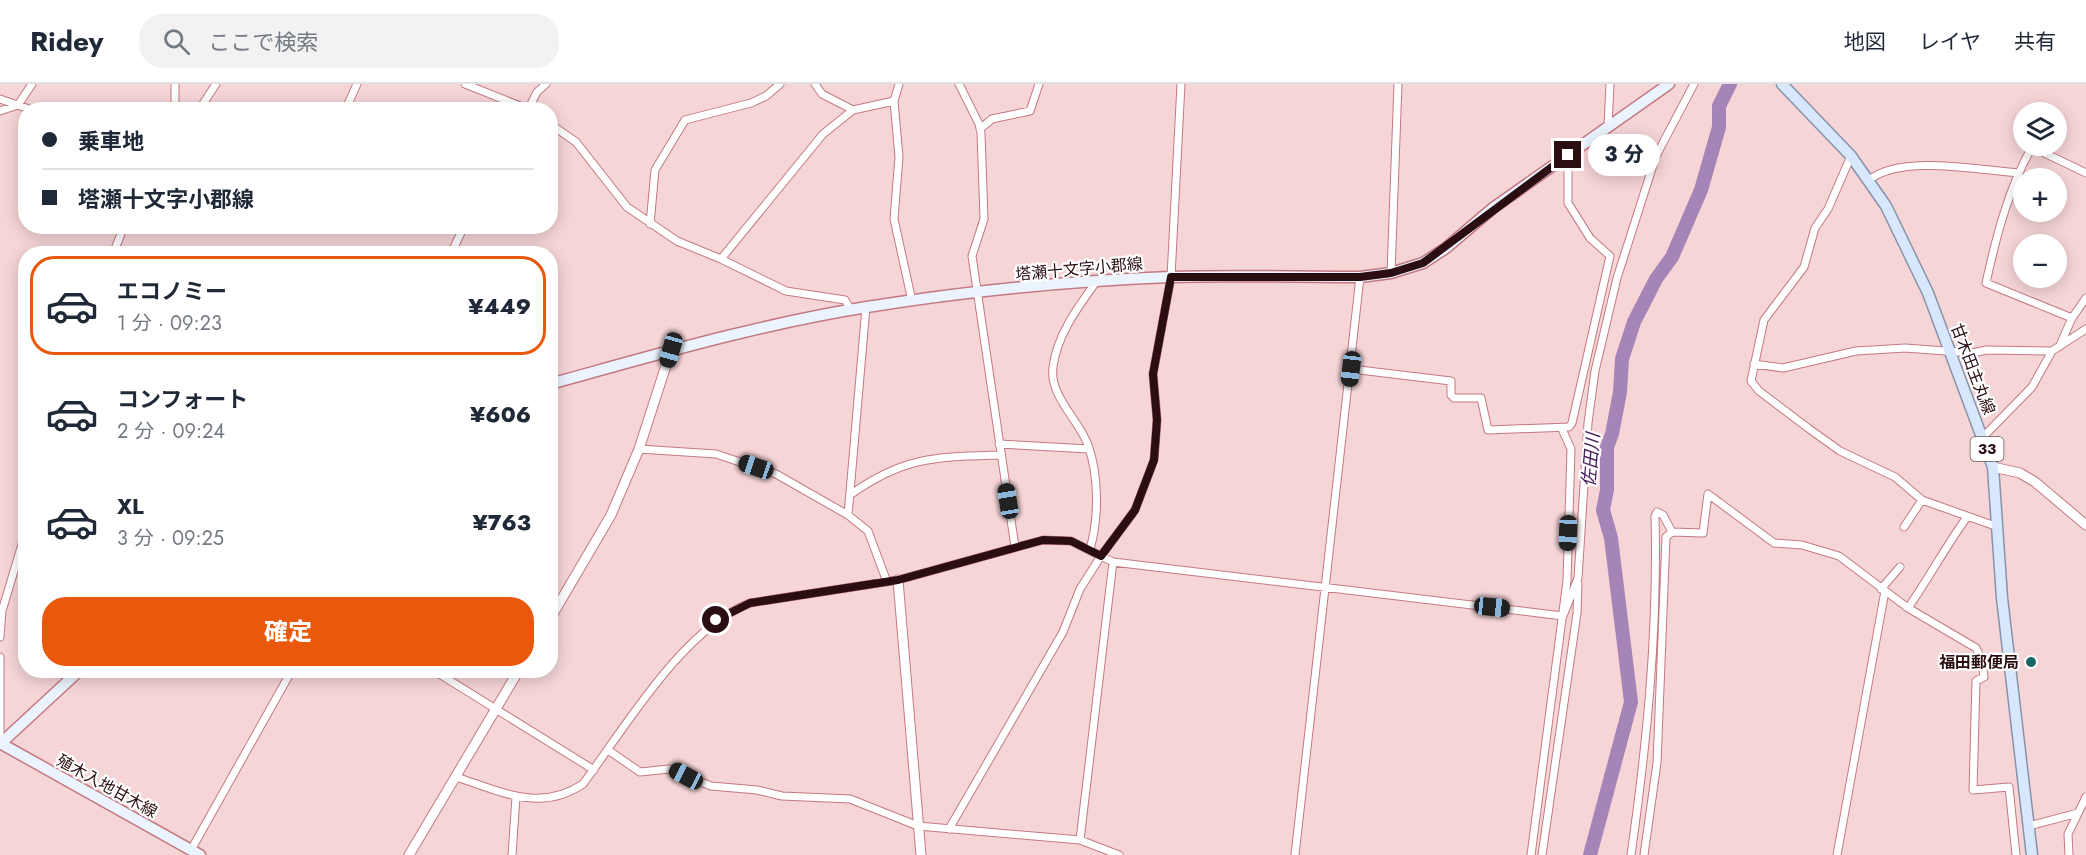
<!DOCTYPE html>
<html lang="ja">
<meta charset="utf-8">
<style>
body{margin:0;font-family:Jost,"Noto Sans JP",sans-serif;background:#f2f2f3;color:#1f2937;height:100vh;display:flex;flex-direction:column;font-size:22px;white-space:nowrap}
*{box-sizing:border-box;margin:0}
p{font-size:20px;color:#747a83}
.icon{flex:none;width:33px;height:33px;fill:none;stroke:currentColor;stroke-width:2;stroke-linecap:round;stroke-linejoin:round}
.map{position:relative;flex:1;overflow:hidden}
.side{position:absolute;left:18px;top:162px;width:540px;height:432px;display:flex;flex-direction:column;background:#fff;border-radius:24px;box-shadow:0 3px 15px #0003}
.side>*{flex:none}
.hud{position:absolute;left:18px;top:18px;width:540px;height:132px;border-radius:24px;box-shadow:0 3px 15px #0003;display:grid;align-content:center;height:132px;padding:0 24px;background:#fff}
.tools{position:absolute;left:2013px;top:18px;display:grid;gap:12px}
.tools a{display:grid;place-items:center;width:54px;height:54px;border-radius:50%;background:#fff;box-shadow:0 3px 15px #0003;font-size:30px}
.end{position:absolute;width:27px;height:27px;margin:-14px;border:8px solid #2a0e12;background:#fff;box-shadow:0 0 0 3px #fff}
.from{border-radius:50%}
.bubble{position:absolute;height:42px;border-radius:21px;background:#fff;box-shadow:0 3px 15px #0003;font-size:20px;font-weight:800;line-height:42px;text-align:center}
.car{position:absolute;width:18px;height:36px;margin:-18px -9px;border-radius:8px;box-shadow:0 0 4px 2px #0007;background:linear-gradient(#222 24%,#8ab4d8 0 40%,#222 0 76%,#8ab4d8 0 86%,#222 0)}
.hud b{display:flex;align-items:center;gap:21px;height:57px;font-size:22px}
.hud b+b{border-top:2px solid #e0e1e3}
.hud i{width:15px;height:15px;background:#1f2937}
ul{padding:10px 0 0;list-style:none}
li{display:flex;align-items:center;gap:18px;height:99px;margin:0 12px 9px;padding:0 12px;border:3px solid transparent;border-radius:24px}
li div{flex:1}
li b{display:block;font-size:22px}
li em{font-style:normal;font-weight:800}
li.on{border-color:#ea580c}
li>.icon{width:54px;height:54px;stroke-width:1.5}
.button{display:flex;gap:12px;margin-top:auto;padding:12px 24px}
.button a{flex:1;height:69px;border-radius:24px;background:#ea580c;color:#fff;font-size:24px;font-weight:800;line-height:69px;text-align:center}
header{display:flex;align-items:center;gap:36px;box-sizing:border-box;height:84px;padding:0 30px;background:#fff;border-bottom:2px solid #e0e1e3}
header strong{font-size:28px}
nav{display:flex;gap:33px;margin-inline-start:auto;font-size:21px}
.search{width:420px;height:54px;background:#f2f2f3;display:flex;align-items:center;gap:15px;box-sizing:border-box;padding:0 21px;border-radius:24px;color:#747a83;font-size:22px}
.map>svg:first-child{display:block}
.lines{fill:none;stroke-linecap:round;stroke-linejoin:round}
.river{stroke:#a584b7;stroke-width:14}
.minor-casing{stroke:#c47980;stroke-width:9}
.tertiary-casing{stroke:#c47980;stroke-width:11}
.secondary-casing{stroke:#c47980;stroke-width:13}
.primary-casing{stroke:#8992aa;stroke-width:13}
.minor{stroke:#fff;stroke-width:7}
.tertiary{stroke:#fff;stroke-width:9}
.secondary{stroke:#ebf4fe;stroke-width:10}
.primary{stroke:#d7e8fd;stroke-width:10}
.route{stroke:#2a0e12;stroke-width:8}
.poi-dot{fill:#196665;stroke:#fff;stroke-width:2}
.labels{text-anchor:middle;dominant-baseline:central;stroke-width:4.5;stroke-linejoin:round;paint-order:stroke}
.shield{fill:#fff;stroke:#6a5659;stroke-width:1.5}
.shield-label{font-size:15px;font-weight:bold;fill:#2a0e12}
.street-label{font-size:16px;fill:#2a0e12;stroke:#fff}
.poi-label{font-size:16px;font-weight:bold;fill:#2a0e12;stroke:#fff;text-anchor:end}
.water-label{font-size:18px;font-style:italic;fill:#461b5a;stroke:#fff}
</style>
<header>
<strong>Ridey</strong>
<div class="search"><svg class="icon" aria-label="search" viewBox="0 0 24 24"><circle cx="10" cy="10" r="6"/><path d="M15 15l6 6"/></svg>ここで検索</div>
<nav><a>地図</a><a>レイヤ</a><a>共有</a></nav>
</header>
<div class="map">
<svg width="2086" height="771" viewBox="0 0 2086 771">
<rect width="100%" height="100%" fill="#f6d5d7"/>
<g class="lines">
<path class="river" d="M 1590,771 L 1631,618 L 1611,454 L 1603,426 L 1607,406 L 1607,363 L 1612,350 L 1620,308 L 1622,275 L 1634,238 L 1656,195 L 1672,173 L 1701,106 L 1719,43 L 1719,22 L 1730,0"/>
<g class="minor-casing">
<path id="minor" d="M 175,0 L 175,26
M 465,0 L 530,26
M 815,0 L 822,10 L 853,26
M 899,0 L 894,17 L 899,73 L 894,135 L 912,217
M 959,0 L 979,40 L 981,49 L 984,135 L 972,172 L 1015,463
M 0,15 L 32,26
M 199,26 L 216,0
M 341,26 L 348,20 L 357,0
M 528,26 L 537,8 L 546,0
M 0,27 L 18,21 L 32,0
M 550,40 L 576,58 L 627,123 L 677,157 L 721,175 L 786,207 L 845,216 L 851,226
M 1608,43 L 1610,0
M 980,45 L 992,35 L 1030,27 L 1039,0
M 1851,72 L 1828,125 L 1815,144 L 1804,183 L 1764,236 L 1751,297 L 1759,307 L 1808,344 L 1840,367 L 1895,393 L 1922,416 L 1998,443
M 1869,96 C 1901,70 1979,86 2019,89
M 650,140 L 655,86 L 685,36 L 751,19 L 766,12 L 780,0
M 113,170 L 124,142
M 451,170 L 464,142
M 721,175 L 823,50 L 853,26 L 894,17
M 1391,189 L 1398,0
M 2072,234 L 1986,199 C 1996,153 2009,103 2032,63 L 2086,89
M 2060,261 L 2072,234 L 2086,214
M 1754,280 L 1783,284 L 1856,267 L 1905,264 L 1972,269 L 1987,266 L 2052,267
M 1351,285 L 1451,297 L 1451,311 L 1454,314 L 1481,314 L 1488,346 L 1569,343 L 1572,339 L 1610,172 L 1590,154 L 1568,119 L 1568,71
M 1983,353 L 2032,303 L 2052,267 L 2086,245
M 999,360 L 1089,365
M 639,365 L 716,370 L 776,390 L 848,431 L 868,447 L 887,498
M 850,411 C 904,372 937,373 1001,371
M 848,431 L 866,223
M 1904,443 L 1922,416
M 1090,465 C 1099,434 1099,392 1088,361 C 1079,336 1049,312 1053,283 C 1057,251 1078,223 1096,198
M 1881,505 L 1900,483
M 1908,524 C 1929,494 1946,462 1967,433
M 1563,532 L 1578,494 L 1588,339 L 1595,287 L 1617,194 L 1656,72 L 1694,0
M 0,553 L 2,527 L 26,447
M 0,573 L 0,659
M 433,586 L 594,686
M 608,666 L 640,688 L 669,685 L 711,702 L 757,706 L 782,712 L 850,715 L 918,742 L 1080,756 L 1119,771
M 456,693 C 500,707 540,729 583,700 C 626,642 683,545 750,519 L 898,496 L 1043,456 L 1071,457 L 1113,478 L 1563,532
M 2029,742 L 2078,729
M 949,745 L 1063,548 L 1080,505 L 1101,472 L 1135,426 L 1154,376 L 1157,336 L 1153,290 L 1171,193 L 1181,0
M 1080,756 L 1113,478
M 191,766 L 292,586
M 512,771 L 516,713
M 1295,771 L 1360,193
M 1531,771 L 1567,497 L 1571,365 L 1562,345
M 1542,771 L 1577,529 L 1578,500
M 1631,771 C 1647,658 1658,547 1655,432 L 1657,428 L 1663,431 L 1672,448
M 1644,771 L 1657,679 L 1666,453 L 1672,448 L 1703,449 L 1708,410 L 1774,459 L 1802,461 L 1839,472 L 1908,524 L 1976,564 L 1982,577 L 1984,593 L 1976,597 L 1973,706 L 2009,703 L 2016,771
M 1837,771 L 1885,507
M 2069,771 L 2068,750 L 2086,713"/>
</g>
<g class="tertiary-casing">
<path id="tertiary" d="M 1993,383 L 2020,389 L 2035,398 L 2086,441
M 898,496 L 921,771
M 550,535 L 611,431 L 639,365 L 671,266
M 409,771 L 519,586"/>
</g>
<g class="secondary-casing">
<path id="secondary" d="M 550,300 C 655,271 760,240 867,223 C 967,207 1069,197 1170,193 C 1233,191 1297,193 1360,193 L 1391,189 L 1423,179 L 1446,164 L 1493,124 L 1669,0
M 0,659 L 200,771
M 0,660 L 80,586"/>
</g>
<g class="primary-casing">
<path id="primary" d="M 1782,0 L 1851,72 L 1886,122 L 1928,209 L 1993,383 L 2002,514 L 2032,771"/>
</g>
<use href="#minor" class="minor"/>
<use href="#tertiary" class="tertiary"/>
<use href="#secondary" class="secondary"/>
<use href="#primary" class="primary"/>
</g>
<g class="lines">
<path class="route" d="M 716,536 L 750,519 L 898,496 L 1043,456 L 1071,457 L 1101,472 L 1135,426 L 1154,376 L 1157,336 L 1153,290 L 1171,193 L 1360,193 L 1391,189 L 1423,179 L 1568,71"/>
</g>
<circle class="poi-dot" cx="2031" cy="578" r="6"/>
<g class="labels">
<rect class="shield" x="1970.5" y="353" width="33" height="24" rx="4.5"/>
<g class="shield-label">
<text x="1987" y="365">33</text>
</g>
<g class="street-label">
<text transform="translate(1079 185) rotate(-5)">塔瀬十文字小郡線</text>
<text transform="translate(1973 285) rotate(69)">甘木田主丸線</text>
<text transform="translate(107 702) rotate(29)">殖木入地甘木線</text>
</g>
<g class="poi-label">
<text x="2019" y="578">福田郵便局</text>
</g>
<g class="water-label">
<text transform="translate(1591 376) rotate(-85)">佐田川</text>
</g>
</g>
</svg>
<div class="tools">
<a><svg class="icon" aria-label="layers" viewBox="0 0 24 24"><path d="M12 4l9 5-9 5-9-5zM3 14l9 5 9-5"/></svg></a>
<a>+</a>
<a>−</a>
</div>
<i class="end from" style="left:716px;top:536px"></i>
<i class="end" style="left:1568px;top:71px"></i>
<div class="bubble" style="left:1588px;top:50px;width:72px">3 分</div>
<i class="car" style="left:671px;top:266px;rotate:196deg"></i>
<i class="car" style="left:1351px;top:285px;rotate:187deg"></i>
<i class="car" style="left:756px;top:383px;rotate:289deg"></i>
<i class="car" style="left:1008px;top:417px;rotate:351deg"></i>
<i class="car" style="left:1568px;top:449px;rotate:182deg"></i>
<i class="car" style="left:1492px;top:523px;rotate:96deg"></i>
<i class="car" style="left:686px;top:692px;rotate:298deg"></i>
<div class="hud">
<b><i class="from"></i>乗車地</b>
<b><i></i>塔瀬十文字小郡線</b>
</div>
<section class="side">
<ul>
<li class="on"><svg class="icon" aria-label="car" viewBox="0 0 24 24"><path d="M5 17H2v-5l4-1 3-4h7l3 4 3 1v5h-3M9 17h6M6 11h13"/><circle cx="7" cy="17" r="2"/><circle cx="17" cy="17" r="2"/></svg><div><b>エコノミー</b><p>1 分 · 09:23</p></div><em>¥449</em></li>
<li><svg class="icon" aria-label="car" viewBox="0 0 24 24"><path d="M5 17H2v-5l4-1 3-4h7l3 4 3 1v5h-3M9 17h6M6 11h13"/><circle cx="7" cy="17" r="2"/><circle cx="17" cy="17" r="2"/></svg><div><b>コンフォート</b><p>2 分 · 09:24</p></div><em>¥606</em></li>
<li><svg class="icon" aria-label="car" viewBox="0 0 24 24"><path d="M5 17H2v-5l4-1 3-4h7l3 4 3 1v5h-3M9 17h6M6 11h13"/><circle cx="7" cy="17" r="2"/><circle cx="17" cy="17" r="2"/></svg><div><b>XL</b><p>3 分 · 09:25</p></div><em>¥763</em></li>
</ul>
<div class="button"><a>確定</a></div>
</section>
</div>
